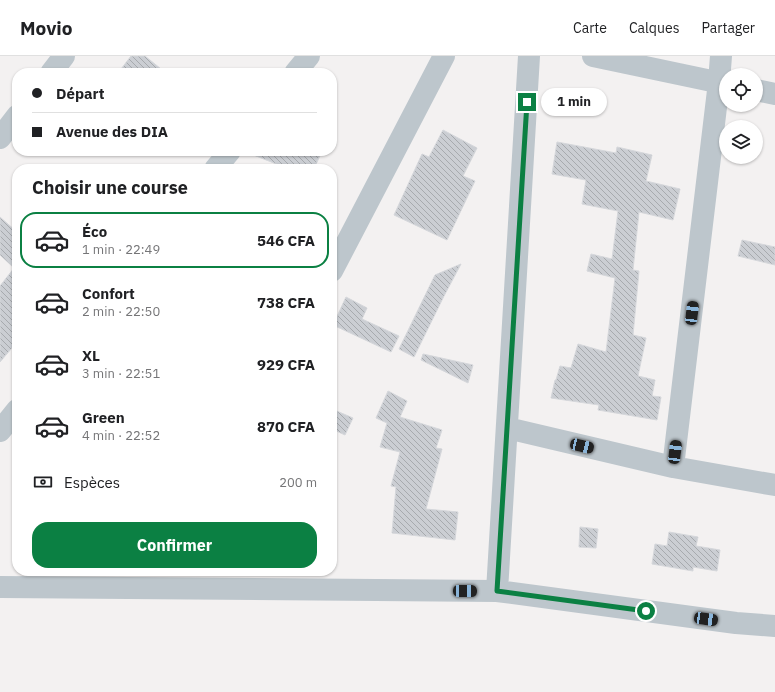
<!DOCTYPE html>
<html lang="fr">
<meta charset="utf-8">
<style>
body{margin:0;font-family:"IBM Plex Sans",sans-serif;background:#f6f6f6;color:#202124;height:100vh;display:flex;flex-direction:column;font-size:15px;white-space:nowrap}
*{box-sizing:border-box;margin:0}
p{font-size:13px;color:#757577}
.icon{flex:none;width:22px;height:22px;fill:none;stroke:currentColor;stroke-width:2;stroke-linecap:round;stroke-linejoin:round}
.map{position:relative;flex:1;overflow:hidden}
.sheet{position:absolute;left:12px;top:108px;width:325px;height:412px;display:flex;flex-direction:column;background:#fff;border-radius:16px;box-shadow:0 1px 3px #0004}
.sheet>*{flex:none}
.hud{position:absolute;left:12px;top:12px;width:325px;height:88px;border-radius:16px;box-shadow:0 1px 3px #0004;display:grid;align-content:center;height:88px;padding:0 20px;background:#fff}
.buttons{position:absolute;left:719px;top:12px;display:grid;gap:8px}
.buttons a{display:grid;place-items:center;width:44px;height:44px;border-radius:50%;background:#fff;box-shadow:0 1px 3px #0004;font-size:20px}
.end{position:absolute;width:18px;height:18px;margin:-9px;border:5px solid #0b8043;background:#fff;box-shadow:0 0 0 2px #fff}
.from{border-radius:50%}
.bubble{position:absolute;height:28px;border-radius:14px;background:#fff;box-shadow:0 1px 3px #0004;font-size:13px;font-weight:700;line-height:28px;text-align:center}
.car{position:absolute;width:12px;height:24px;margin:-12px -6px;border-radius:5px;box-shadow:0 0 3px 1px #0007;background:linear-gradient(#222 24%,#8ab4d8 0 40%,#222 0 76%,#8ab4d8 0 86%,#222 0)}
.hud b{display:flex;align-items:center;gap:14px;height:38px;font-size:15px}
.hud b+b{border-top:1px solid #e0e0e0}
.hud i{width:10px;height:10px;background:#202124}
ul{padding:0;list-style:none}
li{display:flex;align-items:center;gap:12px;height:56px;margin:0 8px 6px;padding:0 12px;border:2px solid transparent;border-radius:16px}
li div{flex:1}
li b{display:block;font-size:15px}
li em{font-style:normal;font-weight:700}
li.selected{border-color:#0b8043}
li>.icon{width:36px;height:36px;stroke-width:1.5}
h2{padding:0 20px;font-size:18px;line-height:48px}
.pay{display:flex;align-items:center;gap:10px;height:44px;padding:0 20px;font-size:15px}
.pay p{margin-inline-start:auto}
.action{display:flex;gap:8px;margin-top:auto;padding:8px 20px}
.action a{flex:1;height:46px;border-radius:16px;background:#0b8043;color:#fff;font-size:16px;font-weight:700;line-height:46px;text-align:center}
header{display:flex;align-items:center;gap:24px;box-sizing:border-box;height:56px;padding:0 20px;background:#fff;border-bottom:1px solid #e0e0e0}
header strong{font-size:19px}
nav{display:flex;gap:22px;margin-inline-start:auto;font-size:14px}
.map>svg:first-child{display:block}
.building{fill:url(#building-back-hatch);stroke:#d5d7db}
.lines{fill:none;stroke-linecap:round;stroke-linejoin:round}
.minor{stroke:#bdc6cc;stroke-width:22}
.route{stroke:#0b8043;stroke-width:5}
</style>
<header>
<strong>Movio</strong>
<nav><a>Carte</a><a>Calques</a><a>Partager</a></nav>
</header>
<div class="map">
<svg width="775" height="636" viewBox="0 0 775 636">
<defs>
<pattern id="building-back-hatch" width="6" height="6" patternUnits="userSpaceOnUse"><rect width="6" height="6" fill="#cbced3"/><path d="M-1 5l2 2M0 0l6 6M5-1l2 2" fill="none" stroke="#a7aaae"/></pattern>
</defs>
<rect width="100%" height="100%" fill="#f3f1f1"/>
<path class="building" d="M 131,0 L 145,0 L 166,17 L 118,17 Z
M 443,74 L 477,92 L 463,120 L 475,125 L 447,184 L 394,159 L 422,98 L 429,101 Z
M 557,86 L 616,97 L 617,91 L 652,99 L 646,125 L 680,133 L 673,164 L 639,156 L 633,214 L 639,215 L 633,279 L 646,282 L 638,320 L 655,324 L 652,340 L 661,341 L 657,364 L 598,354 L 599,349 L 551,342 L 555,324 L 556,324 L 560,310 L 571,312 L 578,288 L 606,296 L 615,222 L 587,215 L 591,198 L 612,203 L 618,155 L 582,148 L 586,124 L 552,118 Z
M 246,95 L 322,95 L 314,113 L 289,113 L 246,96 Z
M 0,161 L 17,176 L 17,286 L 0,306 L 0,230 L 14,212 L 0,199 Z
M 742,184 L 775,191 L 775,209 L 738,200 Z
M 461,208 L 444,240 L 414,301 L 399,293 L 435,219 Z
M 346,241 L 367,252 L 362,263 L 399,280 L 391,296 L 333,269 Z
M 423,298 L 473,309 L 468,327 L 421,304 Z
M 388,335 L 407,345 L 400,361 L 442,374 L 436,392 L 442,393 L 426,453 L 458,456 L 455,484 L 392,477 L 396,431 L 391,430 L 400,396 L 380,391 L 387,367 L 376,362 Z
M 332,353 L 353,362 L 345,379 L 332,373 Z
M 580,471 L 598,473 L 596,492 L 579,491 Z
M 669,476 L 698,481 L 696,490 L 720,494 L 717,515 L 693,511 L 693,515 L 652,508 L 655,488 L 667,490 Z"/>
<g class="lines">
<path class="minor" d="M 593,0 L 726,28
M 51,17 L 64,0
M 295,17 L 309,0
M 756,34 L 775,38
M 0,82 L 17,60
M 215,113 L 230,95
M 332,215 L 444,0
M 507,372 L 673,411 L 775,429
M 0,375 L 17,354
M 673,411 L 719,26 L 721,0
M 0,531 L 497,535 L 736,567 L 775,570
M 497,535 L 529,0"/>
</g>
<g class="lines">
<path class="route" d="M 527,46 L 497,535 L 646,555"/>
</g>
</svg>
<div class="buttons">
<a><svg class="icon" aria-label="locate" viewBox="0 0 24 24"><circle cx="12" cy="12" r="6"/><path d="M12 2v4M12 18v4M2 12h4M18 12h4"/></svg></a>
<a><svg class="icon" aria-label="layers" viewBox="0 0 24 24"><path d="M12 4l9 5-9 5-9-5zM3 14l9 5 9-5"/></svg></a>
</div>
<i class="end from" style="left:646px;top:555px"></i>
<i class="end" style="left:527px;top:46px"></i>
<div class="bubble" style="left:541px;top:32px;width:66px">1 min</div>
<i class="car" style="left:692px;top:257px;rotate:7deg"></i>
<i class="car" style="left:582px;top:390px;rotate:103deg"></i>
<i class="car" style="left:675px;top:396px;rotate:7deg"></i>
<i class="car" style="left:465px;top:535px;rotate:91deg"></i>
<i class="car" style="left:706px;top:563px;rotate:98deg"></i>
<div class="hud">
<b><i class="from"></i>Départ</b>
<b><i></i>Avenue des DIA</b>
</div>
<section class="sheet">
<h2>Choisir une course</h2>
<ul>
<li class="selected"><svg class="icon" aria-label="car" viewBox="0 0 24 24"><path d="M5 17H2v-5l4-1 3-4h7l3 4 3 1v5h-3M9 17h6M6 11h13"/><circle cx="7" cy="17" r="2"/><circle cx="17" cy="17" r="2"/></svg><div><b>Éco</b><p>1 min · 22:49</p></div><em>546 CFA</em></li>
<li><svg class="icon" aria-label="car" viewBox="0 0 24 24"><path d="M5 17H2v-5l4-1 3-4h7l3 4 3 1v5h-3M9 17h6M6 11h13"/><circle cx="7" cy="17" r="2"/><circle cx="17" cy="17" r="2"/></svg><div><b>Confort</b><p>2 min · 22:50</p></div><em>738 CFA</em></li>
<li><svg class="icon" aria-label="car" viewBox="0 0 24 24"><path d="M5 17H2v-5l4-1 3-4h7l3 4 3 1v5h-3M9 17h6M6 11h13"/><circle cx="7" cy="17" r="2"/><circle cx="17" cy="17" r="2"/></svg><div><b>XL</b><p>3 min · 22:51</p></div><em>929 CFA</em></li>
<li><svg class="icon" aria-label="car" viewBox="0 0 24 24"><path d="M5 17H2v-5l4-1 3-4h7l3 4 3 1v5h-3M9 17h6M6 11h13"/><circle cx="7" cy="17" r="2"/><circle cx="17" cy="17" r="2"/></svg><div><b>Green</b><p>4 min · 22:52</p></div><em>870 CFA</em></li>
</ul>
<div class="pay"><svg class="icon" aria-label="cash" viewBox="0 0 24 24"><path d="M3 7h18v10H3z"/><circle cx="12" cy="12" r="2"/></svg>Espèces<p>200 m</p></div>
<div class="action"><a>Confirmer</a></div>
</section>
</div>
